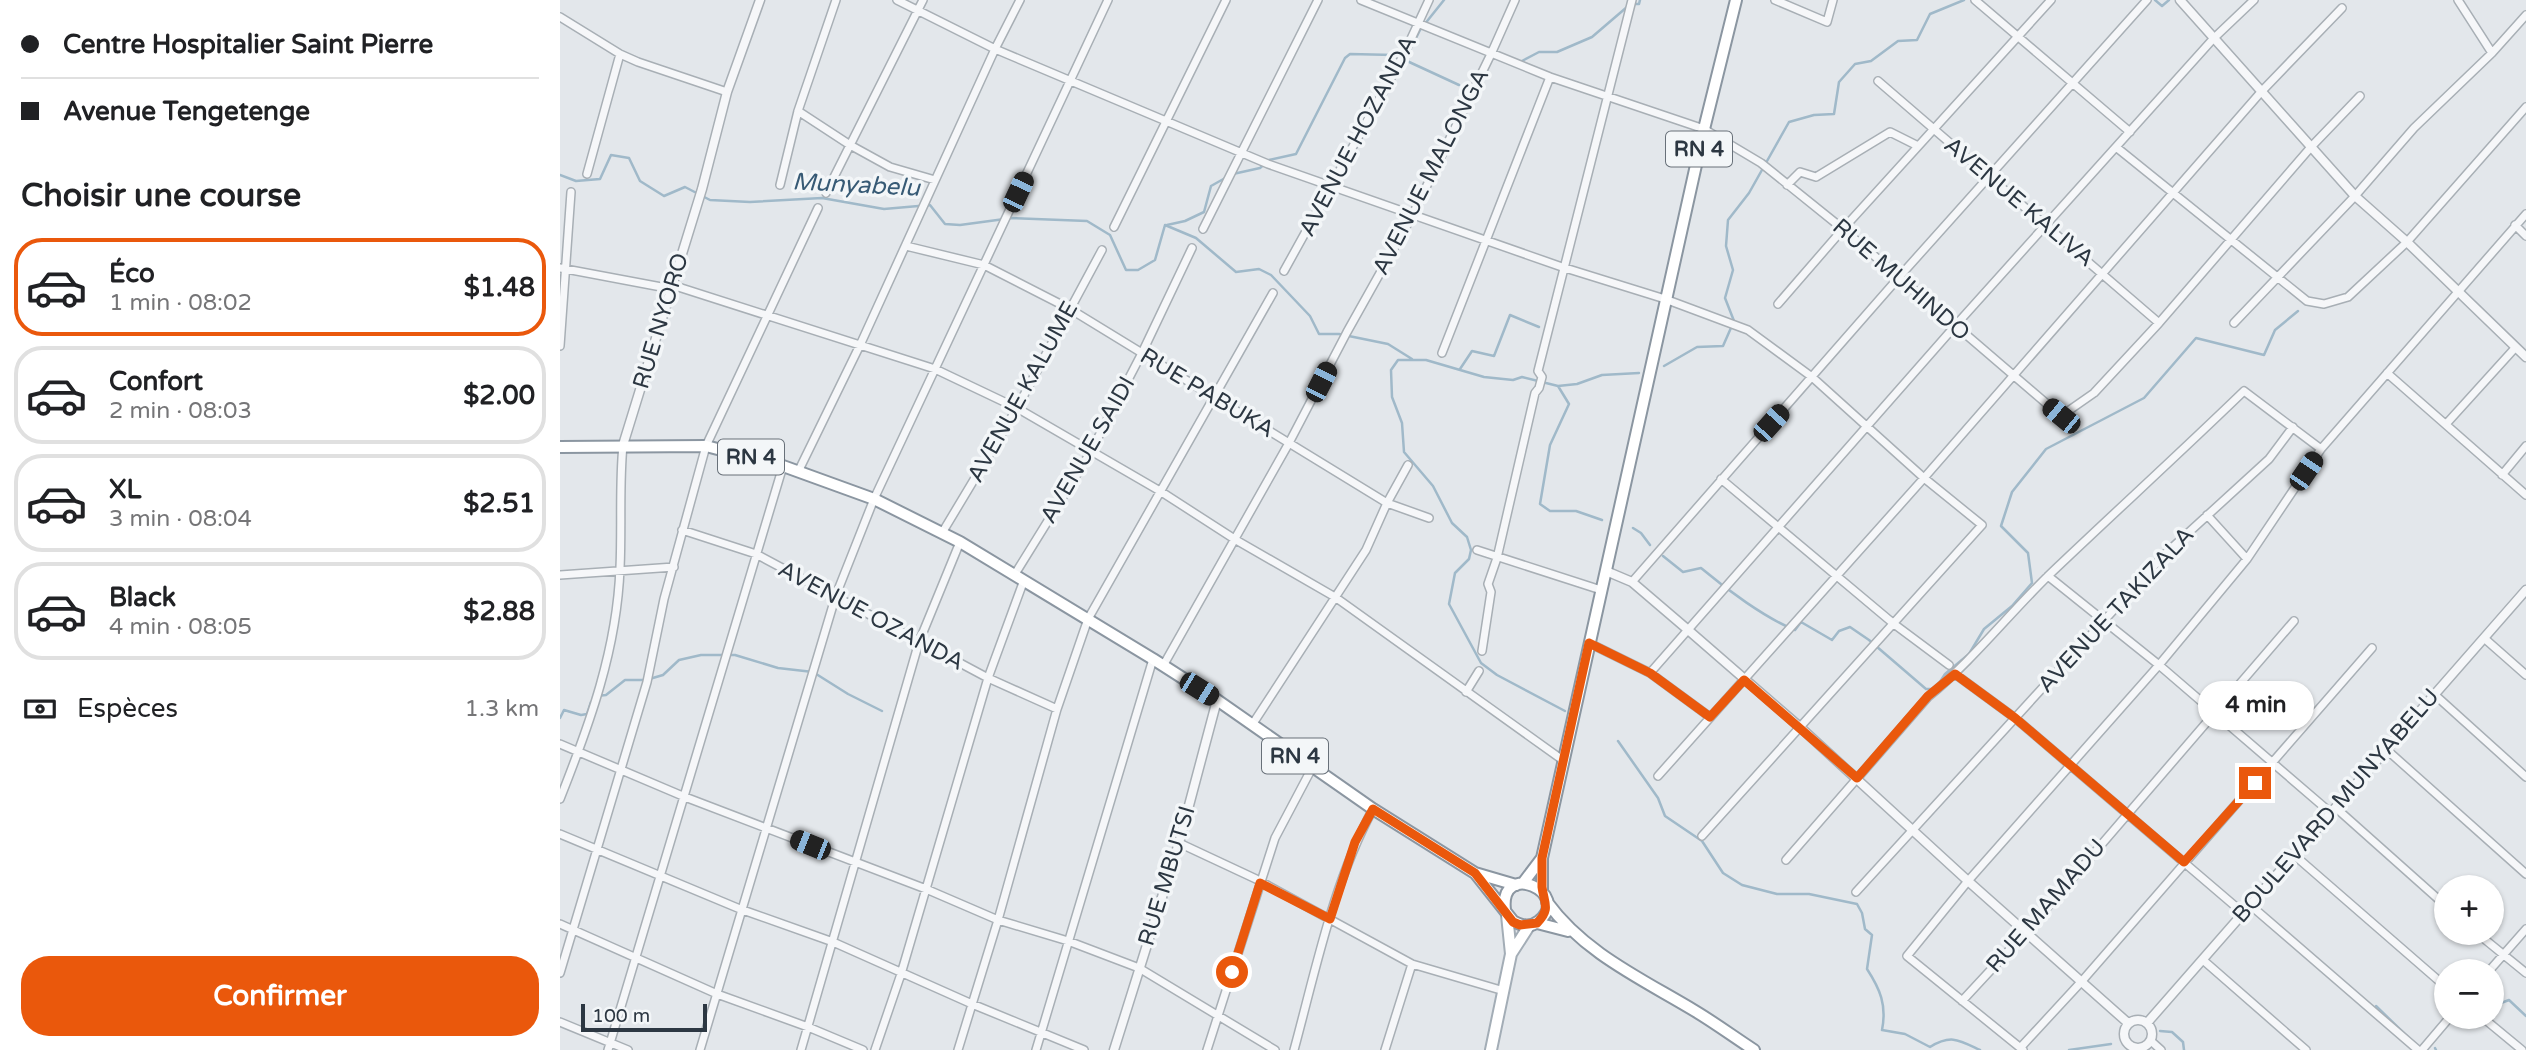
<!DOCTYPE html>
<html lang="fr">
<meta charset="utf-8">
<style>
body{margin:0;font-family:"Varela Round",sans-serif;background:#f6f6f6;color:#202124;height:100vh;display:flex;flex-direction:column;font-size:26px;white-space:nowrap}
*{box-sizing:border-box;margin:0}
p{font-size:23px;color:#757577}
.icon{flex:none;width:38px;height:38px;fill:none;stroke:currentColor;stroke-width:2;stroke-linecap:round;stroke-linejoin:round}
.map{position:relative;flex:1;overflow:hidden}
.side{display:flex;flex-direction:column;background:#fff;width:560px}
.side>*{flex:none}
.banner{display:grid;align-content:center;height:154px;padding:0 21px;background:#fff}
.tools{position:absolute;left:1874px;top:875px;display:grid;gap:14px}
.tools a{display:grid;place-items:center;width:70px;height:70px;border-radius:50%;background:#fff;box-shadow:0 2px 5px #0004;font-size:35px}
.scale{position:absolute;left:21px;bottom:18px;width:126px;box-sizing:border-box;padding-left:7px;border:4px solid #2c3742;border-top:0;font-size:19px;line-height:24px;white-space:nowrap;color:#2c3742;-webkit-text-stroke:5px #f3f6f8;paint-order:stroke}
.end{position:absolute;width:32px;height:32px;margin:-16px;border:9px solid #ea580c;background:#fff;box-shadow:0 0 0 4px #fff}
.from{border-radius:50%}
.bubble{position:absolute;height:49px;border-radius:24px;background:#fff;box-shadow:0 2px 5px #0004;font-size:23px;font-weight:700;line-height:49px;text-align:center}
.car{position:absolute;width:21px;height:42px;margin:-21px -10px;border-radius:9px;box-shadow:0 0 5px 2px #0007;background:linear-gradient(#222 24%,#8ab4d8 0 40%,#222 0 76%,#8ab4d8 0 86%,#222 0)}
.banner b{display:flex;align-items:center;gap:24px;height:66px;font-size:26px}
.banner b+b{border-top:2px solid #e0e0e0}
.banner i{width:18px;height:18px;background:#202124}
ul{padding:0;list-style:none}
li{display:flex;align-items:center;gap:21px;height:98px;margin:0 14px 10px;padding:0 7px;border:4px solid #e0e0e0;border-radius:28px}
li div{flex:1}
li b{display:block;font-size:26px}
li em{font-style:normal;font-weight:700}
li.selected{border-color:#ea580c}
li>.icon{width:63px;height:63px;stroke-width:1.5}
h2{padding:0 21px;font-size:32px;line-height:84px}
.pay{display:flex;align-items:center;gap:18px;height:77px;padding:0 21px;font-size:26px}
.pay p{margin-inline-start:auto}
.button{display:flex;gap:14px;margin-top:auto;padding:14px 21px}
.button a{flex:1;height:80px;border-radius:28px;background:#ea580c;color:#fff;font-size:28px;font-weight:700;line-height:80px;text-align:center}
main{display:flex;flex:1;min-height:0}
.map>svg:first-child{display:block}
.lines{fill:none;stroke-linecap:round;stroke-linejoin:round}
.stream{stroke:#a0b9c9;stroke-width:2.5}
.minor-casing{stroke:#a8afb5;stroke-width:10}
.tertiary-casing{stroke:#a8afb5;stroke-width:11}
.primary-casing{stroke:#a3adb6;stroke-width:14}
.trunk-casing{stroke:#8b96a1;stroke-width:14}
.minor{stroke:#f6f7f9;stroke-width:7}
.tertiary{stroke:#f6f7f9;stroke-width:8}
.primary{stroke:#fff;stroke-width:10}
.trunk{stroke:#fff;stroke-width:10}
.route{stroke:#ea580c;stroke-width:9}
.labels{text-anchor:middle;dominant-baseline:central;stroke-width:7;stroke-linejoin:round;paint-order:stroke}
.shield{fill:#f3f6f8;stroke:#687079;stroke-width:2}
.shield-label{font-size:21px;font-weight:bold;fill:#2c3742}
.street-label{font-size:23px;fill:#2c3742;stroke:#f3f6f8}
.water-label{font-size:24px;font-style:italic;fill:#375a75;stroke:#f3f6f8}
</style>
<main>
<section class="side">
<div class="banner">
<b><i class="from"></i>Centre Hospitalier Saint Pierre</b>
<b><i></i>Avenue Tengetenge</b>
</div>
<h2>Choisir une course</h2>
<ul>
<li class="selected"><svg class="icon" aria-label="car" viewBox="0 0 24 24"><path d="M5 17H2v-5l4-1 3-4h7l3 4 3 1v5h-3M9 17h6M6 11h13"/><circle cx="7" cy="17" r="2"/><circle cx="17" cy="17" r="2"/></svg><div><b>Éco</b><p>1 min · 08:02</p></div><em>$1.48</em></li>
<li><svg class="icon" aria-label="car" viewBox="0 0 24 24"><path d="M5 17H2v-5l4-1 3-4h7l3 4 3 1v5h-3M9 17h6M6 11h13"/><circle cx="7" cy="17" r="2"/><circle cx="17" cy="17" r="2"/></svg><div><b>Confort</b><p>2 min · 08:03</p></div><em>$2.00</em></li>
<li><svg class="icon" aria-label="car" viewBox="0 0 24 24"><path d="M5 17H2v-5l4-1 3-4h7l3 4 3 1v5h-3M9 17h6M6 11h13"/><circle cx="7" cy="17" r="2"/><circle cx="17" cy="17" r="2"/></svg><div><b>XL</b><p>3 min · 08:04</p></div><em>$2.51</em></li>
<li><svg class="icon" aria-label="car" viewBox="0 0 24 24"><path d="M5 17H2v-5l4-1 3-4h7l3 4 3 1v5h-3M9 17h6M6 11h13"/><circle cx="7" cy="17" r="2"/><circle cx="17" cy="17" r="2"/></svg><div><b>Black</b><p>4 min · 08:05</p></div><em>$2.88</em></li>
</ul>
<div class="pay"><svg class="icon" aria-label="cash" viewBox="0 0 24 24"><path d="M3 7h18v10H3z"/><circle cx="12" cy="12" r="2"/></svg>Espèces<p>1.3 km</p></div>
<div class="button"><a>Confirmer</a></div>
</section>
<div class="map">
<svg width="1966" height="1050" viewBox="0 0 1966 1050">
<rect width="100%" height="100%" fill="#e3e7eb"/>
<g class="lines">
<path class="stream" d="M 1595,0 L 1602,6 L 1609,0
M 1072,4 L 1079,4 L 1080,0
M 845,60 L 860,30 L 884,0
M 960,62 L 979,52 L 997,52 L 1032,37 L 1067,7
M 673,174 L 700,168 L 709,160 L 736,154 L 785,58 L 790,54 L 834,55 L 899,85
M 0,175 L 16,181 L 40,179 L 51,155 L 69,158 L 80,181 L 104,196 L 125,187 L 150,200 L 190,202 L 262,198 L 324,209 L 370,205 L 385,224 L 400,225 L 452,218 L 527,221 L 550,235 L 566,270 L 578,270 L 595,260 L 605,225 L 636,238 L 676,272 L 699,269 L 711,275 L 750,316 L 759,334 L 779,334 L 828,344 L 852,359
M 607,225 L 625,221 L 644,212 L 651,186 L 667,177
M 1104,366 L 1137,347 L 1163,346 L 1174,321 L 1165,298 L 1173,270 L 1166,246 L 1168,220 L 1189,193 L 1229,122 L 1254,115 L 1274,114 L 1279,82 L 1295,64 L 1311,61 L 1338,41 L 1357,40 L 1370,14 L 1404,0
M 900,369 L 912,351 L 934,356 L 950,315 L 979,327
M 998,386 L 1009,404 L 990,445 L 980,504 L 990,511 L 1016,511 L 1042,520
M 1073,528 L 1081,533 L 1090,545
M 1103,556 L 1123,572 L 1141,568 C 1166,589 1205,618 1235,630 L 1241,622 L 1272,640 L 1279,631 L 1290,627 L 1309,640 L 1366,689 L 1374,689
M 1378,685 L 1385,674 L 1409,654 L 1424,629 L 1452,606 L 1472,583 L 1468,553 L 1441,526 L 1452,492 L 1486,449 L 1584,398 L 1636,338 L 1704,355 L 1715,330 L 1738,311
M 37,696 L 46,695 L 65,680 L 86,680 L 103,675 L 119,660 L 141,655 L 175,655 L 218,668 L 253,672 L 288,694 L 322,711
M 1005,711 L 937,675 L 921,663 L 889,604 L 895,573 L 909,559 L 911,550 L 907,537 L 892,523 L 873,486 L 844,452 L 842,423 L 832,397 L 831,370 L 838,360 L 866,360 L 924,377 L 953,380 L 962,377 L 998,386 L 1017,384 L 1042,375 L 1079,373
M 0,718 L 4,710 L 21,715 L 27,714 L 31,702
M 1058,741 L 1098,798 L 1105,816 L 1142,841 L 1163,873 L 1182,885 L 1217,894 L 1249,894 L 1297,904 L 1302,913 L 1305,929 L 1312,935 L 1307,969 C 1320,989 1327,1005 1322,1030 L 1345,1034 L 1370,1047 C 1391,1034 1399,1040 1420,1050
M 1941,1003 L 1949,1000 L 1966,1016
M 1816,1006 L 1849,1038
M 1600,1031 L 1612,1032 L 1623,1042 L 1624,1050
M 1875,1048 L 1876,1050
M 1509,1050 L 1551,1044"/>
<g class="minor-casing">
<path id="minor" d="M 337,0 L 435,49 L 708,164 L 1002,267 L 1105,299 L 1188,330 L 1252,377 L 1364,478 L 1422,525 L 1142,836
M 801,0 L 990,77 L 1144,129 L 1201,163 L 1283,229 L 1501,416 L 1534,393 L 1599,323 L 1751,147 L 1800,96
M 1215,0 L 1267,22 L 1273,0
M 1415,0 L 1570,132
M 1898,0 L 1932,53
M 0,17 L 60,54 L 78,62 L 167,92
M 1318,81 L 1599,323
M 238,111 L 290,145 L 330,167 L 375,180
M 1556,147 L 1747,301 L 1764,304 L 1788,297 L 1847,242 L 1966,107
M 27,174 L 60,54
M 220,185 L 238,111 L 276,0
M 1227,185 L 1240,172 L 1256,177 L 1330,132 L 1358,146
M 266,193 L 363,0
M 1955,225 L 1966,236
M 554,227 L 666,0
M 643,229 L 758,0
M 346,246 L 424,265 L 510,309 L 827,503 L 869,518
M 0,268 L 112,289
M 724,271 L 843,56 L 869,0
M 112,285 L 375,369 L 457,408 L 600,491 L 676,540 L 775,597 L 1004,761
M 1218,304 L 1283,229 L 1491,0
M 1674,323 L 1795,196 L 1854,128 L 1932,53 L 1966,15
M 0,346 L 11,192
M 882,353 L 990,77
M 1827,373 L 1966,495
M 1887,423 L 1955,348
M 238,472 L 301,343 L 435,49 L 460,0
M 1942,475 L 1966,446
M 1161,479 L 1334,624 L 1389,665
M 1647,515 L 1687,559
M 122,530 L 196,554 L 428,678 L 497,709
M 382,533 L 457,408 L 542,250
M 917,550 L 1041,590
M 455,574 L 530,453 L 582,353 L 632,248
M 0,575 L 114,567
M 1488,576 L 1599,665 L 1771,813
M 1072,582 L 1340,276 L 1587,0
M 1924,638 L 1966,675
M 1029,643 L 1090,673 L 1150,717
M 922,651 L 931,592 L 928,584 L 937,558 L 975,393 L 979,388 L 982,377 L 978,371 L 1072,0
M 603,666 L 729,443 L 787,332 L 852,216 L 931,54 L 955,0
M 1090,673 L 1395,326 L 1653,39 L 1694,0
M 1395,674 L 1455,718 L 1682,912
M 906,692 L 919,671
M 1874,694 L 1966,777
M 692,725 L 806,550 L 827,503 L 848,465
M 0,744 L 125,797 L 366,889 L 438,920 L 508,941 L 579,968 L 715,1050
M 1827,750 L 1966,874
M 1098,776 L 1364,478 L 1701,92 L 1782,8
M 0,799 C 30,723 57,649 60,568 C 62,527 59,486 63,445
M 1776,808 L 1886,906
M 0,834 L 180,909 L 273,942 L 412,1004 L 524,1050
M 619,843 L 696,879 L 852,964 L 944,991
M 1733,854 L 1886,987
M 1226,860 L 1368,697 C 1413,660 1448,615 1489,575 C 1554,513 1620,453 1684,391 L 1761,449
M 1296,892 L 1604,555 L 1709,459 L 1733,427
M 1689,904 L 1858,1050
M 0,924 L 157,994 L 248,1027 L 303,1050
M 1917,933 L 1966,973
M 1643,960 L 1746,1050
M 1929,971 L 1966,929
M 0,973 L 87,682 L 104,599 L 146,446 L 258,208
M 1402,1001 L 1466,932 L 1734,621
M 1922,1017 L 1962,1050
M 0,1022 L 68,1050
M 1591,1041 L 1601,1050
M 1461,1047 L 1522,981 L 1812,648
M 48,1050 L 223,466
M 140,1050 L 276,595 L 314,499 L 548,0
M 241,1050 L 359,642 L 400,542
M 315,1050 L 341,974 L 428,678 L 464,580
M 398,1050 L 438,920 L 497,709 L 528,619 L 713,293
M 476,1050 L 593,659
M 647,1050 L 715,838 L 752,768
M 734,1050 C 756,969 773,883 813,809
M 825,1050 L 852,964
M 1463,1050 L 1347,956 L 1408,881 L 1599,665 L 1687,559 L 1761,449 L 1966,214
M 1862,1050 L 1890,1017"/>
</g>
<g class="tertiary-casing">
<path id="tertiary" d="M 1620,0 L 1795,196 L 1847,242 L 1966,357
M 63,445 L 142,189 L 167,92 L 200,0
M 1046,571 L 1072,582 L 1127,629 L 1241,728 L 1408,881 L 1568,1023
M1564 1034a14 14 0 1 1 28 0a14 14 0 1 1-28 0Z
M 1587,1023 L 1966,590
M 554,1050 L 619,843 L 657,700"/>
</g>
<g class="primary-casing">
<path id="primary" d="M 951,954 L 969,926
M 931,1050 L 951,954 L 947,915"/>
</g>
<g class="trunk-casing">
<path id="trunk" d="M 0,447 L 146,446 L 223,466 L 314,499 L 400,542 L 593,659 L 657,700 L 813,809 L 915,873 L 956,885
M 915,873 L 953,921 C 962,926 970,928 979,921 C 1013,893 939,859 945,910
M 963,883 L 982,858
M 982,891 L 982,858 L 1144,129 L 1176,0
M 987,902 C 1024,953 1082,979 1135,1011 C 1155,1023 1174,1037 1194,1050
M 977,923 L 1008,931"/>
</g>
<use href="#minor" class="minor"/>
<use href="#tertiary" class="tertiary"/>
<use href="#primary" class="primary"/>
<use href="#trunk" class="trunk"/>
</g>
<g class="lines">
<path class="route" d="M 672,972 L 700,883 L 770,919 L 795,842 L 813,809 L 915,873 L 953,922 L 960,925 L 977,923 C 991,909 984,903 982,887 C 982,877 982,868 982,858 L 1029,643 L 1090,673 L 1150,717 L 1184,680 L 1297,778 L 1368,696 L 1395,674 L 1455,718 L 1624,862 L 1695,783"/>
</g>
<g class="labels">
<g class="shield">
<rect x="1106" y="131.5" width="66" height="35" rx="5"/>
<rect x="158" y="439.5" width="66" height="35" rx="5"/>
<rect x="702" y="738.5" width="66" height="35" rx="5"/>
</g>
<g class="shield-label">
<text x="1139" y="149">RN 4</text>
<text x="191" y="457">RN 4</text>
<text x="735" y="756">RN 4</text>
</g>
<g class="street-label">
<text transform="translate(798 136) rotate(-62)">AVENUE HOZANDA</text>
<text transform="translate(871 172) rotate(-63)">AVENUE MALONGA</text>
<text transform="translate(1459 202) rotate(40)">AVENUE KALIVA</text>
<text transform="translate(1341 280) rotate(41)">RUE MUHINDO</text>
<text transform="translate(101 321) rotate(-73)">RUE NYORO</text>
<text transform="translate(463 392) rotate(-61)">AVENUE KALUME</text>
<text transform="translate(647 393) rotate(31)">RUE PABUKA</text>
<text transform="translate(528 450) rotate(-60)">AVENUE SAIDI</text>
<text transform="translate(1556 610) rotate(-47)">AVENUE TAKIZALA</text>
<text transform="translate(311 616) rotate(28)">AVENUE OZANDA</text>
<text transform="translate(1776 806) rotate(-49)">BOULEVARD MUNYABELU</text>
<text transform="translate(607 876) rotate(-73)">RUE MBUTSI</text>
<text transform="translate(1486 906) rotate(-49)">RUE MAMADU</text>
</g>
<g class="water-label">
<text transform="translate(296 185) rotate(3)">Munyabelu</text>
</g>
</g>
</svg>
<div class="tools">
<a>+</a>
<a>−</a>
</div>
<div class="scale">100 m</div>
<i class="end from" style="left:672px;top:972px"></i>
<i class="end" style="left:1695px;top:783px"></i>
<div class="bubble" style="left:1638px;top:681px;width:116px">4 min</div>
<i class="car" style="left:458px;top:192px;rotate:25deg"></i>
<i class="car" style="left:761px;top:382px;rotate:27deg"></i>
<i class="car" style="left:1501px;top:416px;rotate:309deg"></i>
<i class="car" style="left:1211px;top:423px;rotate:42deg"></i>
<i class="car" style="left:1746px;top:471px;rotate:34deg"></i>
<i class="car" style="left:639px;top:689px;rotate:122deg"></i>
<i class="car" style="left:250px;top:845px;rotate:292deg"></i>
</div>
</main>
